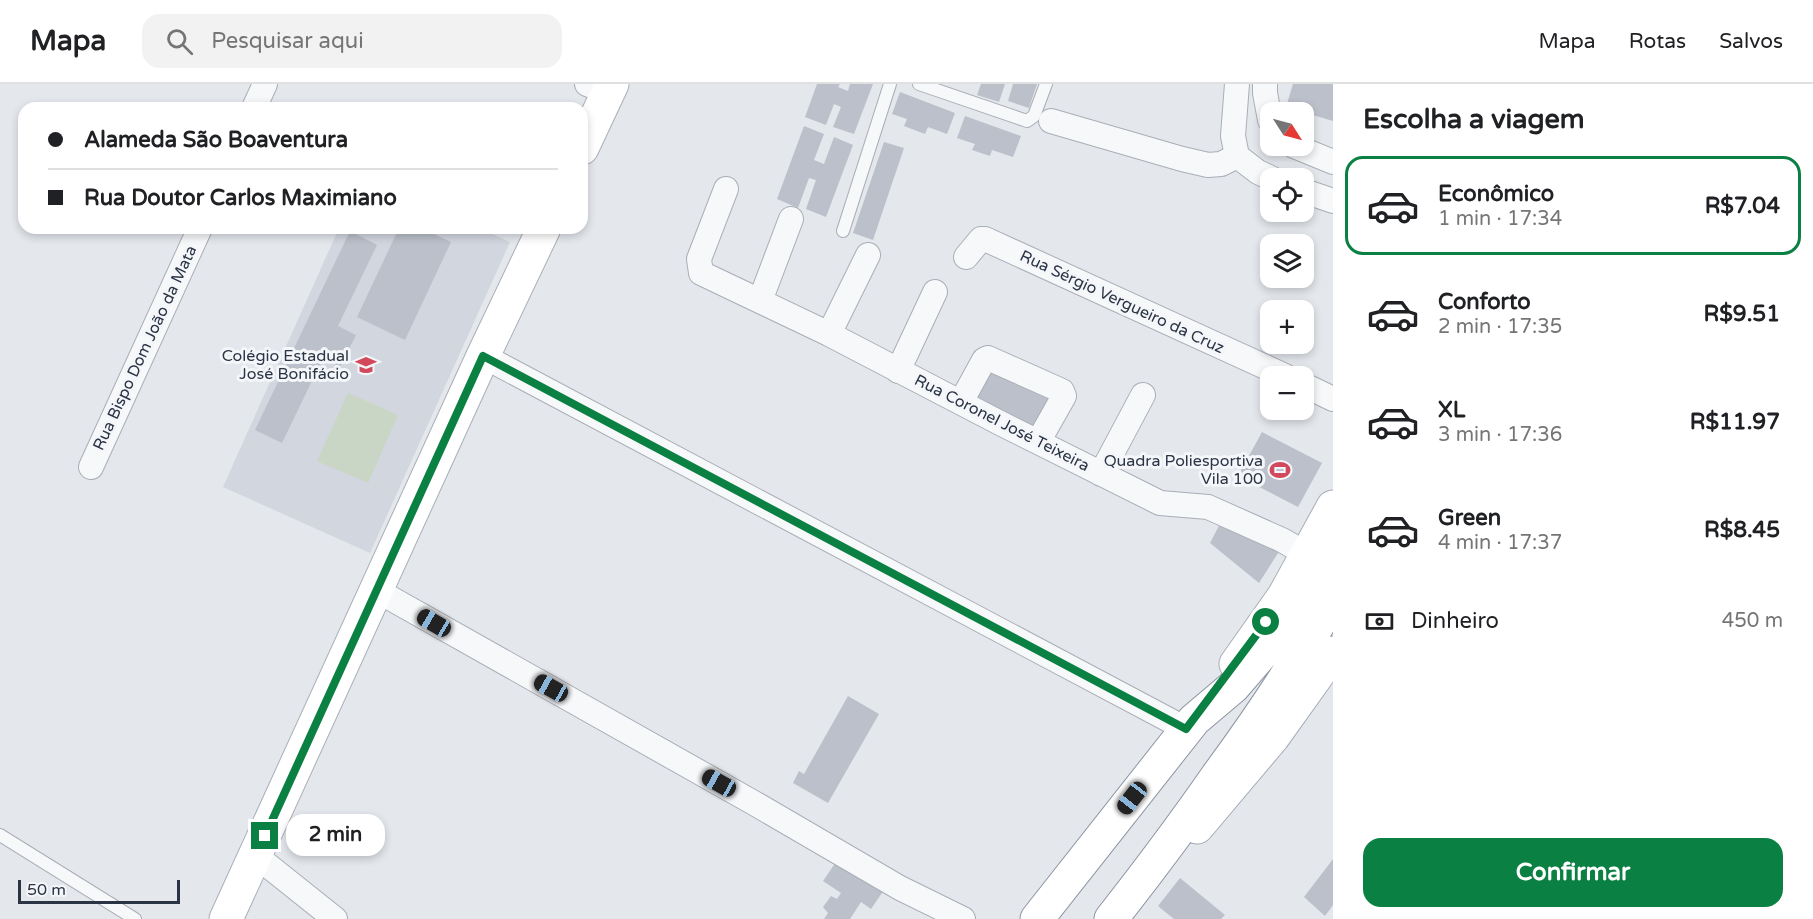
<!DOCTYPE html>
<html lang="pt">
<meta charset="utf-8">
<style>
body{margin:0;font-family:"Varela Round",sans-serif;background:#f2f2f2;color:#202124;height:100vh;display:flex;flex-direction:column;font-size:22px;white-space:nowrap}
*{box-sizing:border-box;margin:0}
p{font-size:20px;color:#757577}
.icon{flex:none;width:33px;height:33px;fill:none;stroke:currentColor;stroke-width:2;stroke-linecap:round;stroke-linejoin:round}
.map{position:relative;flex:1;overflow:hidden}
.drawer{display:flex;flex-direction:column;background:#fff;width:480px}
.drawer>*{flex:none}
.hud{position:absolute;left:18px;top:18px;width:570px;height:132px;border-radius:18px;box-shadow:0 3px 9px #0003;display:grid;align-content:center;height:132px;padding:0 30px;background:#fff}
.needle{width:39px;rotate:126deg}
.fabs{position:absolute;left:1260px;top:18px;display:grid;gap:12px}
.fabs a{display:grid;place-items:center;width:54px;height:54px;border-radius:12px;background:#fff;box-shadow:0 3px 9px #0003;font-size:30px}
.scale{position:absolute;left:18px;bottom:15px;width:162px;box-sizing:border-box;padding-left:6px;border:3px solid #2b3445;border-top:0;font-size:16px;line-height:21px;white-space:nowrap;color:#2b3445;-webkit-text-stroke:4px #f4f6f9;paint-order:stroke}
.end{position:absolute;width:27px;height:27px;margin:-14px;border:8px solid #0b8043;background:#fff;box-shadow:0 0 0 3px #fff}
.from{border-radius:50%}
.bubble{position:absolute;height:42px;border-radius:18px;background:#fff;box-shadow:0 3px 9px #0003;font-size:20px;font-weight:700;line-height:42px;text-align:center}
.car{position:absolute;width:18px;height:36px;margin:-18px -9px;border-radius:8px;box-shadow:0 0 4px 2px #0007;background:linear-gradient(#222 24%,#8ab4d8 0 40%,#222 0 76%,#8ab4d8 0 86%,#222 0)}
.hud b{display:flex;align-items:center;gap:21px;height:57px;font-size:22px}
.hud b+b{border-top:2px solid #e0e0e0}
.hud i{width:15px;height:15px;background:#202124}
ul{padding:0;list-style:none}
li{display:flex;align-items:center;gap:18px;height:99px;margin:0 12px 9px;padding:0 18px;border:3px solid transparent;border-radius:18px}
li div{flex:1}
li b{display:block;font-size:22px}
li em{font-style:normal;font-weight:700}
li.active{border-color:#0b8043}
li>.icon{width:54px;height:54px;stroke-width:1.5}
h2{padding:0 30px;font-size:27px;line-height:72px}
.pay{display:flex;align-items:center;gap:15px;height:66px;padding:0 30px;font-size:22px}
.pay p{margin-inline-start:auto}
.button{display:flex;gap:12px;margin-top:auto;padding:12px 30px}
.button a{flex:1;height:69px;border-radius:18px;background:#0b8043;color:#fff;font-size:24px;font-weight:700;line-height:69px;text-align:center}
header{display:flex;align-items:center;gap:36px;box-sizing:border-box;height:84px;padding:0 30px;background:#fff;border-bottom:2px solid #e0e0e0}
header strong{font-size:28px}
nav{display:flex;gap:33px;margin-inline-start:auto;font-size:21px}
.search{width:420px;height:54px;background:#f2f2f2;display:flex;align-items:center;gap:15px;box-sizing:border-box;padding:0 21px;border-radius:18px;color:#757577;font-size:22px}
main{display:flex;flex:1;min-height:0}
.map>svg:first-child{display:block}
.built{fill:#d2d6de}
.green{fill:#c9d6c5}
.building{fill:#bbc0ca}
.lines{fill:none;stroke-linecap:round;stroke-linejoin:round}
.lane-casing{stroke:#a9aeb7;stroke-width:14}
.street-casing{stroke:#a9aeb7;stroke-width:26}
.secondary-casing{stroke:#a9aeb7;stroke-width:35}
.primary-casing{stroke:#a3abb8;stroke-width:35}
.highway-casing{stroke:#8b94a3;stroke-width:35}
.lane{stroke:#f7f8fa;stroke-width:12}
.street{stroke:#f7f8fa;stroke-width:24}
.secondary{stroke:#fff;stroke-width:33}
.primary{stroke:#fff;stroke-width:33}
.highway{stroke:#fff;stroke-width:33}
.route{stroke:#0b8043;stroke-width:8}
.labels{text-anchor:middle;dominant-baseline:central;stroke-width:6;stroke-linejoin:round;paint-order:stroke}
.street-label{font-size:16px;fill:#2b3445;stroke:#f4f6f9}
.poi-label{font-size:16px;fill:#2b3445;stroke:#f4f6f9;text-anchor:end}
</style>
<header>
<strong>Mapa</strong>
<div class="search"><svg class="icon" aria-label="search" viewBox="0 0 24 24"><circle cx="10" cy="10" r="6"/><path d="M15 15l6 6"/></svg>Pesquisar aqui</div>
<nav><a>Mapa</a><a>Rotas</a><a>Salvos</a></nav>
</header>
<main>
<div class="map">
<svg width="1333" height="835" viewBox="0 0 1333 835">
<rect width="100%" height="100%" fill="#e4e7ec"/>
<path class="built" d="M 339,144 L 479,144 L 510,158 L 370,469 L 223,403 Z"/>
<path class="green" d="M 348,309 L 398,331 L 368,399 L 317,377 Z"/>
<path class="building" d="M 817,0 L 840,0 L 838,3 L 848,7 L 850,0 L 873,0 L 854,50 L 833,43 L 841,23 L 834,20 L 826,41 L 805,33 Z
M 981,0 L 1005,0 L 999,18 L 977,11 Z
M 1013,0 L 1037,0 L 1029,24 L 1008,17 Z
M 1293,0 L 1333,0 L 1333,37 L 1286,23 Z
M 900,8 L 955,29 L 947,50 L 928,43 L 925,50 L 904,42 L 907,35 L 892,30 Z
M 965,32 L 1021,52 L 1013,73 L 992,66 L 990,72 L 972,66 L 975,60 L 957,54 Z
M 804,42 L 824,50 L 814,76 L 824,80 L 834,53 L 853,61 L 826,133 L 806,125 L 816,96 L 809,94 L 798,124 L 777,115 Z
M 884,58 L 904,64 L 873,156 L 853,149 Z
M 399,144 L 421,144 L 451,158 L 405,256 L 357,233 Z
M 350,147 L 377,161 L 338,242 L 356,251 L 340,283 L 323,274 L 282,359 L 255,346 Z
M 989,281 L 1055,314 L 1035,349 L 971,315 Z
M 1262,348 L 1322,379 L 1298,423 L 1238,392 Z
M 1221,438 L 1280,466 L 1259,499 L 1210,459 Z
M 848,612 L 879,630 L 828,719 L 793,699 L 799,687 L 804,690 Z
M 838,775 L 884,806 L 871,825 L 861,818 L 850,835 L 824,835 L 828,829 L 823,823 L 831,812 L 837,815 L 841,809 L 823,797 Z
M 1333,775 L 1333,821 L 1325,832 L 1304,813 Z
M 1180,794 L 1225,831 L 1221,835 L 1174,835 L 1158,822 Z"/>
<g class="lines">
<g class="lane-casing">
<path id="lane" d="M 919,0 L 1027,37 L 1034,32 L 1046,0
M 843,147 L 890,0
M 0,751 L 135,835"/>
</g>
<g class="street-casing">
<path id="street" d="M 587,0 L 608,8
M 1237,0 L 1233,52 L 1237,72 L 1258,88 L 1271,94
M 1265,0 L 1265,9 L 1270,36
M 254,24 L 265,0
M 1051,37 L 1182,75 L 1208,81 L 1221,80 L 1237,72
M 1294,62 L 1333,78
M 726,105 L 699,175 L 701,189 L 829,250 L 1000,339 L 1160,419 L 1208,423 L 1282,456 L 1308,471
M 1304,107 L 1333,117
M 966,173 L 981,155 L 985,155 L 1285,292
M 760,217 L 791,135
M 829,250 L 868,171
M 483,272 L 1186,645
M 898,287 L 935,208
M 1304,301 L 1333,315
M 961,318 L 984,276 L 988,274 L 1062,307 L 1064,312 L 1038,358
M 91,383 L 200,144
M 1101,390 L 1143,311
M 376,506 L 754,719 L 900,804 L 963,835
M 256,772 L 335,835"/>
</g>
<g class="secondary-casing">
<path id="secondary" d="M 582,64 L 612,0
M 1236,580 L 1284,512 L 1333,423
M 226,835 L 483,272 L 544,144"/>
</g>
<g class="primary-casing">
<path id="primary" d="M 1197,743 L 1273,653 L 1333,569"/>
</g>
<g class="highway-casing">
<path id="highway" d="M 1037,835 L 1194,636 L 1233,603 L 1302,523 L 1333,471
M 1111,835 C 1148,788 1184,740 1218,691 C 1260,634 1299,576 1333,514"/>
</g>
<use href="#lane" class="lane"/>
<use href="#street" class="street"/>
<use href="#secondary" class="secondary"/>
<use href="#primary" class="primary"/>
<use href="#highway" class="highway"/>
</g>
<g class="lines">
<path class="route" d="M 265,752 L 483,272 L 1186,645 L 1266,538"/>
</g>
<defs>
<g id="school-bare" transform="scale(1.62)"><path d="M0-5L7-2L0 1L-7-2ZM-4 1L0 2.5L4 1V4Q0 6-4 4Z" fill="#d1495b" stroke="#f4f6f9" stroke-width="2.5" paint-order="stroke"/></g>
<g id="stadium-bare" transform="scale(1.62)"><path d="M0-5a6.5 5 0 1 0 0 10a6.5 5 0 1 0 0-10ZM-3.5-1.8h7v3.6h-7Z" fill="#d1495b" stroke="#f4f6f9" stroke-width="2.5" paint-order="stroke"/></g>
</defs>
<g fill-rule="evenodd">
<use href="#school-bare" x="366" y="281"/>
<use href="#stadium-bare" x="1280" y="386"/>
</g>
<g class="labels">
<g class="street-label">
<text transform="translate(1122 218) rotate(25)">Rua Sérgio Vergueiro da Cruz</text>
<text transform="translate(145 264) rotate(-65)">Rua Bispo Dom João da Mata</text>
<text transform="translate(1002 339) rotate(27)">Rua Coronel José Teixeira</text>
</g>
<g class="poi-label">
<text x="349" y="272">Colégio Estadual<tspan x="349" dy="18">José Bonifácio</tspan></text>
<text x="1263" y="377">Quadra Poliesportiva<tspan x="1263" dy="18">Vila 100</tspan></text>
</g>
</g>
</svg>
<div class="fabs">
<a><svg class="needle" viewBox="-14 -14 28 28"><path d="M0-13l5 13h-10z" fill="#e53935"/><path d="M0 13l5-13h-10z" fill="#757577"/></svg></a>
<a><svg class="icon" aria-label="locate" viewBox="0 0 24 24"><circle cx="12" cy="12" r="6"/><path d="M12 2v4M12 18v4M2 12h4M18 12h4"/></svg></a>
<a><svg class="icon" aria-label="layers" viewBox="0 0 24 24"><path d="M12 4l9 5-9 5-9-5zM3 14l9 5 9-5"/></svg></a>
<a>+</a>
<a>−</a>
</div>
<div class="scale">50 m</div>
<i class="end from" style="left:1266px;top:538px"></i>
<i class="end" style="left:265px;top:752px"></i>
<div class="bubble" style="left:286px;top:730px;width:99px">2 min</div>
<i class="car" style="left:434px;top:539px;rotate:300deg"></i>
<i class="car" style="left:551px;top:604px;rotate:299deg"></i>
<i class="car" style="left:719px;top:699px;rotate:299deg"></i>
<i class="car" style="left:1132px;top:714px;rotate:218deg"></i>
<div class="hud">
<b><i class="from"></i>Alameda São Boaventura</b>
<b><i></i>Rua Doutor Carlos Maximiano</b>
</div>
</div>
<section class="drawer">
<h2>Escolha a viagem</h2>
<ul>
<li class="active"><svg class="icon" aria-label="car" viewBox="0 0 24 24"><path d="M5 17H2v-5l4-1 3-4h7l3 4 3 1v5h-3M9 17h6M6 11h13"/><circle cx="7" cy="17" r="2"/><circle cx="17" cy="17" r="2"/></svg><div><b>Econômico</b><p>1 min · 17:34</p></div><em>R$7.04</em></li>
<li><svg class="icon" aria-label="car" viewBox="0 0 24 24"><path d="M5 17H2v-5l4-1 3-4h7l3 4 3 1v5h-3M9 17h6M6 11h13"/><circle cx="7" cy="17" r="2"/><circle cx="17" cy="17" r="2"/></svg><div><b>Conforto</b><p>2 min · 17:35</p></div><em>R$9.51</em></li>
<li><svg class="icon" aria-label="car" viewBox="0 0 24 24"><path d="M5 17H2v-5l4-1 3-4h7l3 4 3 1v5h-3M9 17h6M6 11h13"/><circle cx="7" cy="17" r="2"/><circle cx="17" cy="17" r="2"/></svg><div><b>XL</b><p>3 min · 17:36</p></div><em>R$11.97</em></li>
<li><svg class="icon" aria-label="car" viewBox="0 0 24 24"><path d="M5 17H2v-5l4-1 3-4h7l3 4 3 1v5h-3M9 17h6M6 11h13"/><circle cx="7" cy="17" r="2"/><circle cx="17" cy="17" r="2"/></svg><div><b>Green</b><p>4 min · 17:37</p></div><em>R$8.45</em></li>
</ul>
<div class="pay"><svg class="icon" aria-label="cash" viewBox="0 0 24 24"><path d="M3 7h18v10H3z"/><circle cx="12" cy="12" r="2"/></svg>Dinheiro<p>450 m</p></div>
<div class="button"><a>Confirmar</a></div>
</section>
</main>
